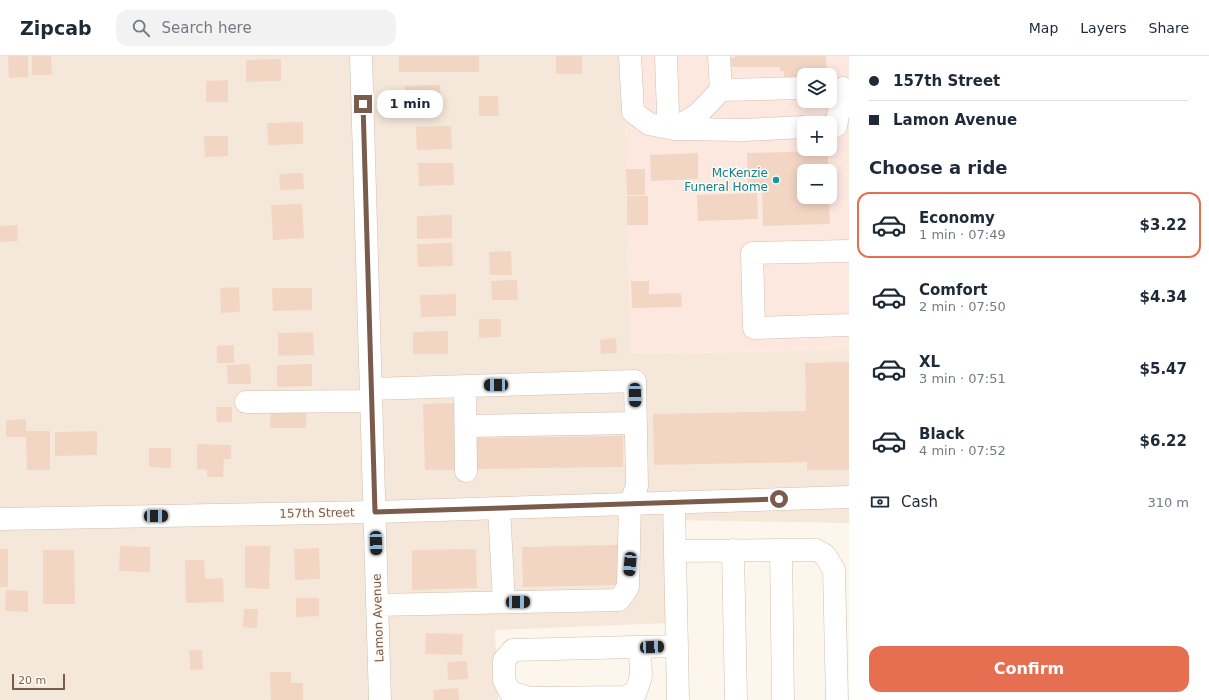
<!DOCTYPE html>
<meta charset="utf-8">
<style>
body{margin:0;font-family:"DejaVu Sans",sans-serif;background:#f2f2f3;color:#1f2937;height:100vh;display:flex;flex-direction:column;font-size:15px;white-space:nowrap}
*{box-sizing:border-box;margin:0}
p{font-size:13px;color:#747a83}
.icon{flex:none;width:22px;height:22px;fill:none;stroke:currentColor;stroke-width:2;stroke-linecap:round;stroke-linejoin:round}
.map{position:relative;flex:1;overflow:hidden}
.drawer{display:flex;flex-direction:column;background:#fff;width:360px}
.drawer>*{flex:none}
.top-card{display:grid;align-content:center;height:88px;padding:0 20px;background:#fff}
.tools{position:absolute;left:797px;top:12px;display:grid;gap:8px}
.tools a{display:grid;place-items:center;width:40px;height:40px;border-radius:8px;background:#fff;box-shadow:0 2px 10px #0003;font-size:20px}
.scale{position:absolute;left:12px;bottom:10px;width:53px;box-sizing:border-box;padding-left:4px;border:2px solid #7a5c4d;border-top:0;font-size:11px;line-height:14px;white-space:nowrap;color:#7a5c4d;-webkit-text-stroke:3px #fffaf3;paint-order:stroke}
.end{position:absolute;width:18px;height:18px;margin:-9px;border:5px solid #7a5c4d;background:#fff;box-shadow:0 0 0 2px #fff}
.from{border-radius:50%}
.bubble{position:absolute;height:28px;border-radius:12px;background:#fff;box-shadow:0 2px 10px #0003;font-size:13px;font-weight:700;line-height:28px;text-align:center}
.car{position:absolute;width:12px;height:24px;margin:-12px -6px;border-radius:5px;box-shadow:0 0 3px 1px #0007;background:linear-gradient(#222 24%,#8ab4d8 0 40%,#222 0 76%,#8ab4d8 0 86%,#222 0)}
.top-card b{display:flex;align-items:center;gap:14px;height:38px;font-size:15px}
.top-card b+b{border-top:1px solid #e0e1e3}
.top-card i{width:10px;height:10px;background:#1f2937}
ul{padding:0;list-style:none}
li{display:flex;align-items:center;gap:12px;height:66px;margin:0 8px 6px;padding:0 12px;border:2px solid transparent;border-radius:12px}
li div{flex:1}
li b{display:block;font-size:15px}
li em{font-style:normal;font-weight:700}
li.active{border-color:#e76f51}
li>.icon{width:36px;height:36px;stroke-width:1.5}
h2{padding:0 20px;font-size:18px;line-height:48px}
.pay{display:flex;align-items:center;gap:10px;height:44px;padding:0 20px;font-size:15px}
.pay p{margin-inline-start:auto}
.primary-button{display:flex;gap:8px;margin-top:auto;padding:8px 20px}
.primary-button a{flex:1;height:46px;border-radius:12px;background:#e76f51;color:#fff;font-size:16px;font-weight:700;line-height:46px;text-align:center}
header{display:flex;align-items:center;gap:24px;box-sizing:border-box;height:56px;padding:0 20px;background:#fff;border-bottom:1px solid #e0e1e3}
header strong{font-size:19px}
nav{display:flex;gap:22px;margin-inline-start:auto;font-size:14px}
.search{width:280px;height:36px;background:#f2f2f3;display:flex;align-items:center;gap:10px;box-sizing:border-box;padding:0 14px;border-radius:12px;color:#747a83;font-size:15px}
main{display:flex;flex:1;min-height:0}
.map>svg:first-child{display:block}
.residential{fill:#f5e8da}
.commercial{fill:#fde8e0;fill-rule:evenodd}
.building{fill:#f3d5c3}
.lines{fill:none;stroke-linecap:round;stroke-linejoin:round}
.minor-casing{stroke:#d1beb0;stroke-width:23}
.minor{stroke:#fff;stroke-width:22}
.route{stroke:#7a5c4d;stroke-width:5}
.culture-dot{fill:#0f9aa8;stroke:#fffaf3;stroke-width:1.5}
.labels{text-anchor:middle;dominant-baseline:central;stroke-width:3;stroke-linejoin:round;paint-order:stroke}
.culture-label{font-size:12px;fill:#0d838f;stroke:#fffaf3;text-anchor:end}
.street-label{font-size:12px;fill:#7a5c4d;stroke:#fffaf3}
</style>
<header>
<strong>Zipcab</strong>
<div class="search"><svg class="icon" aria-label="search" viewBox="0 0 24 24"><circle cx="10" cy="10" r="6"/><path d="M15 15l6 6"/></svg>Search here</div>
<nav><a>Map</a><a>Layers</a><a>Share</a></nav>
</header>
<main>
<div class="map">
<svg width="849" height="644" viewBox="0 0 849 644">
<rect width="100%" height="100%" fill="#fdf6ec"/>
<path class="residential" d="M 0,0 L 623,0 L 631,298 L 849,294 L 849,467 L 667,464 L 669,567 L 495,574 L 498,644 L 0,644 Z"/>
<path class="commercial" d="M 623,0 L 849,0 L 849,294 L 631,298 ZM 804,19 L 830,19 L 830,45 L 804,45 ZM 804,67 L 830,67 L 830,93 L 804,93 ZM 804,115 L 830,115 L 830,141 L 804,141 Z"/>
<path class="building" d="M 8,0 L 28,0 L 28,21 L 9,22 Z
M 32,0 L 51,0 L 52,19 L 32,19 Z
M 399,0 L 479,0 L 479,16 L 399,16 Z
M 556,0 L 582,0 L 582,18 L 556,18 Z
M 735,0 L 826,0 L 826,13 L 805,14 L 804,20 L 784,21 L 784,15 L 780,15 L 780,11 L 731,11 L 731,2 L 735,2 Z
M 281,3 L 281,25 L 246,26 L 246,4 Z
M 228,24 L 228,46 L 206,46 L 206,25 Z
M 440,29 L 441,51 L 406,52 L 405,30 Z
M 479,40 L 498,40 L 499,60 L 479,60 Z
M 303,66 L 303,88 L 268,89 L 267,67 Z
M 451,70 L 452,93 L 417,94 L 416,71 Z
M 204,80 L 228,80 L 228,100 L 205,101 Z
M 828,95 L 828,115 L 804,115 L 804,141 L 829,141 L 830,168 L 763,170 L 762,133 L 748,133 L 747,97 Z
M 698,97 L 698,123 L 651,125 L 650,99 Z
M 418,107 L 453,107 L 454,129 L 419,130 Z
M 626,113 L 645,113 L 645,139 L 627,139 Z
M 303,117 L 304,133 L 280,134 L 279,118 Z
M 757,137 L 758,163 L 698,165 L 697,139 Z
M 627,140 L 648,140 L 648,169 L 627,169 Z
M 302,148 L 304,182 L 273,184 L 271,149 Z
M 452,159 L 452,182 L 417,183 L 417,160 Z
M 17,169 L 18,185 L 0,186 L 0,170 Z
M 452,187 L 453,210 L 418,211 L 417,188 Z
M 511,195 L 512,219 L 490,219 L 489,196 Z
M 517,224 L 518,244 L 492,244 L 491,225 Z
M 631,225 L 649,225 L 649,238 L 681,237 L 682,251 L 632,252 Z
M 239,231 L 240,256 L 221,257 L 220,232 Z
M 272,232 L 312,232 L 312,254 L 273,255 Z
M 456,238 L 456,260 L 421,261 L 420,239 Z
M 479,263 L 501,263 L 501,281 L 479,282 Z
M 448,275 L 448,298 L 413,298 L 413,276 Z
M 313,276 L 314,299 L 278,300 L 278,277 Z
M 616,282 L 617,297 L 601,298 L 600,284 Z
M 234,289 L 234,307 L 217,307 L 217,290 Z
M 849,306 L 849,414 L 807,414 L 807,406 L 654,409 L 653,358 L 806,355 L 805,307 Z
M 250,308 L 251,328 L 228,328 L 227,309 Z
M 312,308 L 312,330 L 277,331 L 277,309 Z
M 455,347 L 457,414 L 425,414 L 423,348 Z
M 216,351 L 232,351 L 232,366 L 217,366 Z
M 271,353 L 307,353 L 306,372 L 270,372 Z
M 26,363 L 26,375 L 50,375 L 50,414 L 27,414 L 26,381 L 6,381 L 6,364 Z
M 97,375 L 97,399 L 55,400 L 55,376 Z
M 623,380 L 623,411 L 475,413 L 475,382 Z
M 197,388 L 231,389 L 231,403 L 224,403 L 223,421 L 207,421 L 207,414 L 197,413 Z
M 149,392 L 171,392 L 171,412 L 149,411 Z
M 618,489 L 619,529 L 523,531 L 522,491 Z
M 120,490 L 150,491 L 150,516 L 119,515 Z
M 245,490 L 270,490 L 269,533 L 245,532 Z
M 319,492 L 320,523 L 295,524 L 294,493 Z
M 0,493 L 8,493 L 8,531 L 0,531 Z
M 476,493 L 477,532 L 412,534 L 412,494 Z
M 43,494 L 74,494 L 75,548 L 43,548 Z
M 185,504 L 204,504 L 205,523 L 223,522 L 224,546 L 186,547 Z
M 6,534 L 28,535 L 28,556 L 5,555 Z
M 296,542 L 319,542 L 319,560 L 296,561 Z
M 244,553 L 258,553 L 257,572 L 243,571 Z
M 426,577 L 463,578 L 462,599 L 425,598 Z
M 189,594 L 202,594 L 203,613 L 190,614 Z
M 467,605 L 468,623 L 448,624 L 447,606 Z
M 270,616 L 291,616 L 291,627 L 303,627 L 303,644 L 271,644 Z
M 458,632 L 459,644 L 434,644 L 433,634 Z"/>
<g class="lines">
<g class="minor-casing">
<path id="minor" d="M 361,0 L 380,644
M 630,0 L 633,56 L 649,68 L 674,73 L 745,74 L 804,71
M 666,0 L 668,58 L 674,73
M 719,0 L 721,34
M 830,70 L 836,70 L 843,32
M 674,73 L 698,58 L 721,34 L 804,32
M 849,195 L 752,197 L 754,272 L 849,269
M 465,330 L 466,415
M 371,333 L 635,325 L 637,430 L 630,448 L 628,531 L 619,544 L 377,549
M 246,346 L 371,345
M 466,370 L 636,367
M 674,446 L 678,644
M 499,452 L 504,546
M 0,463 L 375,456 L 849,441
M 733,494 L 736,644
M 781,494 L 816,494 L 825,499 L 834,514 L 837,644
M 675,495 L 781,494 L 783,644
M 640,592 L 641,620 L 636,636 L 625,641 L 530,642 L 510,636 L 504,624 L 504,604 L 513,594 L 677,590"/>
</g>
<use href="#minor" class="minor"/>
</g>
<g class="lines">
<path class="route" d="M 363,48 L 375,456 L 779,443"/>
</g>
<circle class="culture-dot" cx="776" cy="124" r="4"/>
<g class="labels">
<g class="culture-label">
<text x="768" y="117">McKenzie<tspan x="768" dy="14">Funeral Home</tspan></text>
</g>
<g class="street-label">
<text transform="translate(317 457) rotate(-1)">157th Street</text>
<text transform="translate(378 562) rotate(-92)">Lamon Avenue</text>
</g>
</g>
</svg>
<div class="tools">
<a><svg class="icon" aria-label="layers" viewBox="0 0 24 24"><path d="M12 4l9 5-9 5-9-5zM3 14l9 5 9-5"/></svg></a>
<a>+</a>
<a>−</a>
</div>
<div class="scale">20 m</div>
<i class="end from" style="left:779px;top:443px"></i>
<i class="end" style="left:363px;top:48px"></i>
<div class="bubble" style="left:377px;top:34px;width:66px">1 min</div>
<i class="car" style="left:496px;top:329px;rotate:269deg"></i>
<i class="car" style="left:635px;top:339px;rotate:179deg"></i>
<i class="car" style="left:156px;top:460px;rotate:89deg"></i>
<i class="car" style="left:376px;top:487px;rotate:178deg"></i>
<i class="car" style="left:630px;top:508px;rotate:185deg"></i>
<i class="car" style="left:518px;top:546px;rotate:89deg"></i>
<i class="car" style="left:652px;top:591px;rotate:87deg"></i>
</div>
<section class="drawer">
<div class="top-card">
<b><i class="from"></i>157th Street</b>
<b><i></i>Lamon Avenue</b>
</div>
<h2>Choose a ride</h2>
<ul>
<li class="active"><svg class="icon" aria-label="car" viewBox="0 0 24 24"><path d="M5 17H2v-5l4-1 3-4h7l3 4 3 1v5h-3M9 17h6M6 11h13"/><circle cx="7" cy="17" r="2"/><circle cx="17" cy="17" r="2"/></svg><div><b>Economy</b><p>1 min · 07:49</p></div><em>$3.22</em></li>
<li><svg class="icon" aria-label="car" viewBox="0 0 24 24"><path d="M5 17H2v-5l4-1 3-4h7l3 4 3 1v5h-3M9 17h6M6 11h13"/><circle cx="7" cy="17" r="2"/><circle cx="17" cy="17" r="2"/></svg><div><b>Comfort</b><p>2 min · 07:50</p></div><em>$4.34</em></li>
<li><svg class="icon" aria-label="car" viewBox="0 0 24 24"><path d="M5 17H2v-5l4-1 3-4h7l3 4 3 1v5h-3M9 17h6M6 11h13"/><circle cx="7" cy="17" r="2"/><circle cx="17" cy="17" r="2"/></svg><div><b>XL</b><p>3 min · 07:51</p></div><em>$5.47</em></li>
<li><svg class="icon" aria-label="car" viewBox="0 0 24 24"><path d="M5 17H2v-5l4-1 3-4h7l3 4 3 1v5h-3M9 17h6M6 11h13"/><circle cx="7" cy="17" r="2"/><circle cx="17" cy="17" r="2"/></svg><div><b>Black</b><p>4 min · 07:52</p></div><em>$6.22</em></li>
</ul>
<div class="pay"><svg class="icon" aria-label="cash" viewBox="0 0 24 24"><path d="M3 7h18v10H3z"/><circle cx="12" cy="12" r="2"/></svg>Cash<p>310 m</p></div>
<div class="primary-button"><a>Confirm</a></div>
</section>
</main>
